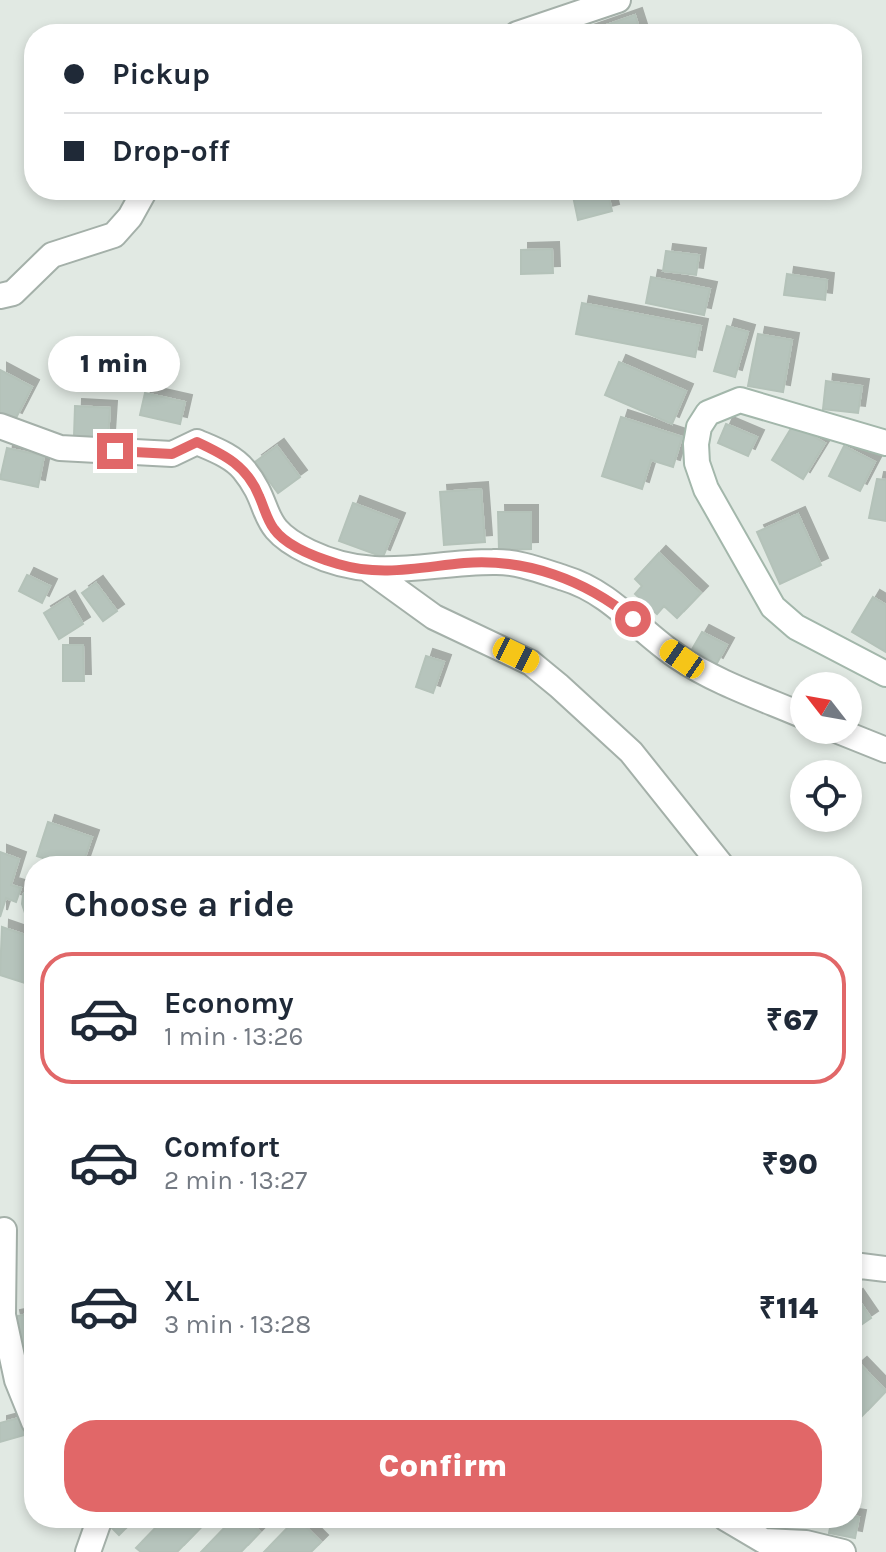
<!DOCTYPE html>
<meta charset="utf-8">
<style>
body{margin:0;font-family:Karla,sans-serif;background:#f6f6f7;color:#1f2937;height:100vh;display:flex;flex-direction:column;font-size:30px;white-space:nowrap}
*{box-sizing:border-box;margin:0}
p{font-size:26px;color:#747a83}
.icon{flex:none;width:44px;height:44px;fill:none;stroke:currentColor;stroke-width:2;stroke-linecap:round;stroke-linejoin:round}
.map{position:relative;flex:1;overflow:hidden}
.panel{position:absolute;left:24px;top:856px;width:838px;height:672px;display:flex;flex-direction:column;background:#fff;border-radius:32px;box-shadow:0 4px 12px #0003}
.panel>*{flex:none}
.hud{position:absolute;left:24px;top:24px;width:838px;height:176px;border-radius:32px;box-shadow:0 4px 12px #0003;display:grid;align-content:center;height:176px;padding:0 40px;background:#fff}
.needle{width:52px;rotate:301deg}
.controls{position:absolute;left:790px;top:672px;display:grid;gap:16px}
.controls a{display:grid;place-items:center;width:72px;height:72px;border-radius:50%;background:#fff;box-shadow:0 4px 12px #0003;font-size:40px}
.end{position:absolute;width:36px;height:36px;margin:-18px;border:10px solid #e16768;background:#fff;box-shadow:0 0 0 4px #fff}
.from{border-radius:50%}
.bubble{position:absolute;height:56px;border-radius:28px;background:#fff;box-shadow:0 4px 12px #0003;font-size:26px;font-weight:800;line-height:56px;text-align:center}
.car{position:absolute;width:24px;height:48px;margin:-24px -12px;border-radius:10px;box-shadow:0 0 6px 2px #0007;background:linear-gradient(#f5c518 24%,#345 0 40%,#f5c518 0 76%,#345 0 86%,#f5c518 0)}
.hud b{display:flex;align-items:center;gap:28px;height:76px;font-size:30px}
.hud b+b{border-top:2px solid #e0e1e3}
.hud i{width:20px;height:20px;background:#1f2937}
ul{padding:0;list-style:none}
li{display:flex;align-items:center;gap:24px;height:132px;margin:0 16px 12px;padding:0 24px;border:4px solid transparent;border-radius:32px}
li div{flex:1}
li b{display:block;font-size:30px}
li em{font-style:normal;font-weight:800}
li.active{border-color:#e16768}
li>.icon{width:72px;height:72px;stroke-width:1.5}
h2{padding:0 40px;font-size:36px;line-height:96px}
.action{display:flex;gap:16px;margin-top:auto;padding:16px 40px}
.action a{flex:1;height:92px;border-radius:32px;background:#e16768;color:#fff;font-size:32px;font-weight:800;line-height:92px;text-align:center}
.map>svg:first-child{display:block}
.building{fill:#b6c4bc;stroke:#b4c2b9;stroke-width:2;filter:url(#shadow)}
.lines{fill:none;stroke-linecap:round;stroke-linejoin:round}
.street-casing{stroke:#a4b0a9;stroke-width:28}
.secondary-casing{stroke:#a3b7ab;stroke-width:28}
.street{stroke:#fff;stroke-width:24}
.secondary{stroke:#fff;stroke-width:24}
.route{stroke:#e16768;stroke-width:10}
</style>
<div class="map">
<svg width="886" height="1552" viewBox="0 0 886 1552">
<defs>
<filter id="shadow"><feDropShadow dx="7" dy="-7" stdDeviation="0" flood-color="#0004"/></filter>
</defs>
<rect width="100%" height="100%" fill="#e1e9e3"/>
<path class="building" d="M 635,15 L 641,34 L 587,34 L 586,32 Z
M 597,190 L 607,190 L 612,211 L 578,220 L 573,196 Z
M 552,249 L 553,273 L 521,274 L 521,250 Z
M 666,251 L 699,255 L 696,275 L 663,271 Z
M 787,274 L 827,280 L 825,300 L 784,295 Z
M 651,277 L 710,289 L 704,315 L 646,303 Z
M 582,303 L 701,326 L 695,357 L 576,334 Z
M 727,326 L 748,332 L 735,377 L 714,371 Z
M 758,334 L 792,340 L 783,392 L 748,386 Z
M 619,362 L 686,391 L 672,424 L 605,395 Z
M 0,370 L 32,387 L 15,420 L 0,413 Z
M 826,381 L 862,386 L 858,413 L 823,409 Z
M 145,393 L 185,402 L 180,424 L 140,415 Z
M 75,406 L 110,408 L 108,438 L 74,437 Z
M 621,417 L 682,437 L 673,467 L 651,460 L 642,489 L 602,476 Z
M 726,424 L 757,437 L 748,456 L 718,443 Z
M 793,425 L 825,443 L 803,479 L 772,460 Z
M 277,446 L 300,477 L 278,493 L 255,462 Z
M 844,446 L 875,462 L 860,491 L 829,476 Z
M 7,448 L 44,456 L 38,487 L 0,479 Z
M 877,479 L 886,480 L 886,521 L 869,518 Z
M 481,489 L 485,542 L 444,545 L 440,492 Z
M 353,503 L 398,520 L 383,557 L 339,541 Z
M 498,512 L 531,512 L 531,549 L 499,550 Z
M 798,514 L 821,565 L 780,584 L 757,532 Z
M 659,553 L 701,593 L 677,618 L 664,606 L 657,614 L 635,594 L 642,586 L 635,579 Z
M 27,575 L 50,586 L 42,603 L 19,591 Z
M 96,583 L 117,611 L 103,621 L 82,593 Z
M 873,597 L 886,605 L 886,652 L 852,632 Z
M 68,598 L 83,624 L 59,639 L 44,613 Z
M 702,632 L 727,645 L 716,665 L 691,651 Z
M 63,645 L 83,645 L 84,681 L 63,681 Z
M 426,656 L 444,662 L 433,693 L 416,687 Z
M 48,822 L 92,837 L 82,866 L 67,866 L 37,856 Z
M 0,852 L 19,859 L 11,885 L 21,888 L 16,902 L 6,898 L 0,917 Z
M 34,882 L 34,923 L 25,913 L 22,904 L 23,895 Z
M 2,927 L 34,938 L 34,986 L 0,975 Z
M 856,1296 L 871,1318 L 852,1331 L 852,1299 Z
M 33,1313 L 34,1344 L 19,1347 L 13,1317 Z
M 860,1364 L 886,1391 L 861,1417 L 852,1408 L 852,1371 Z
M 19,1418 L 24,1435 L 0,1442 L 0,1423 Z
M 852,1516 L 859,1517 L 855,1538 L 829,1533 L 832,1518 Z
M 106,1518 L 134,1518 L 135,1519 L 119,1535 L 104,1520 Z
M 165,1518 L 210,1518 L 177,1552 L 141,1552 L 136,1548 Z
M 234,1518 L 246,1518 L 260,1532 L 241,1552 L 201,1552 Z
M 297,1518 L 321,1542 L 311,1552 L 264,1552 Z"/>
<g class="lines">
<g class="street-casing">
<path id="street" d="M 517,34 L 618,0
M 0,296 L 13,293 L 52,255 L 114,235 L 130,217 L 145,190
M 0,426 L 60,448 L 172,454 L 197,442 C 213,449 233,456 244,470 C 275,508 255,526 309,552 C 376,584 425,562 493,562 C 517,561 542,571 564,578 C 611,592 639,631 678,657 C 715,682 762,698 804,716
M 369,570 L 434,617 L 531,663 L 559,686 L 631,752 L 722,866
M 836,730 L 886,750
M 4,1230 L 3,1315 L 17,1380 L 34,1422
M 852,1269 L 861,1266 L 886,1269
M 725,1518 L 764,1541 L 806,1543 L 843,1552
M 88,1552 L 100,1518"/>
</g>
<g class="secondary-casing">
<path id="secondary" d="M 886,443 L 740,400 L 708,413 L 699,427 L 696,444 L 697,463 L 706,489 L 773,607 L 796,627 L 886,674"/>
</g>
<use href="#street" class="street"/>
<use href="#secondary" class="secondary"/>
</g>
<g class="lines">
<path class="route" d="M 115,451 L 172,454 L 197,442 C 225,455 247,466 259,496 C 264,507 267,520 274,529 C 286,546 318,558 338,564 C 381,577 421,567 464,563 C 526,558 585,580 633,619"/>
</g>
</svg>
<div class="controls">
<a><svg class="needle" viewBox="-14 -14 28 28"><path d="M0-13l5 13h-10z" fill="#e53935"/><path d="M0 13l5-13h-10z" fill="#747a83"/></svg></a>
<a><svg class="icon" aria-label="locate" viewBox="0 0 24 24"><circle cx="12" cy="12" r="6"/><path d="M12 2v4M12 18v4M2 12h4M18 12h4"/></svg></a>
</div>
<i class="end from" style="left:633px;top:619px"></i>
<i class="end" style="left:115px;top:451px"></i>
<div class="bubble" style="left:48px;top:336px;width:132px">1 min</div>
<i class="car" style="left:516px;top:655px;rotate:116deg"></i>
<i class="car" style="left:682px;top:659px;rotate:305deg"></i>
<div class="hud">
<b><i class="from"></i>Pickup</b>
<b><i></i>Drop-off</b>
</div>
<section class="panel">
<h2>Choose a ride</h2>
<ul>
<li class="active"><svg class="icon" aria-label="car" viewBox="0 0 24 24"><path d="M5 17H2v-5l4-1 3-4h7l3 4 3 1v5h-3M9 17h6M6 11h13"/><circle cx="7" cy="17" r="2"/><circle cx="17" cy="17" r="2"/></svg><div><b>Economy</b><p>1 min · 13:26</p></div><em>₹67</em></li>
<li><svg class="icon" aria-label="car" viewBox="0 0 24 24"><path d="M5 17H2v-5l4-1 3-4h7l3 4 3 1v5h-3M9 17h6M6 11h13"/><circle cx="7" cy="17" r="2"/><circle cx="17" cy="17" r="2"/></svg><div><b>Comfort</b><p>2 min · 13:27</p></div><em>₹90</em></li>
<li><svg class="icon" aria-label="car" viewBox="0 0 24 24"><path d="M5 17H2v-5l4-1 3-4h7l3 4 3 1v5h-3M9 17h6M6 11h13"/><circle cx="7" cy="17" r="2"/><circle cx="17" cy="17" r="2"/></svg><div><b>XL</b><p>3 min · 13:28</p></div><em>₹114</em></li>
</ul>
<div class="action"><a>Confirm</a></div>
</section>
</div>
